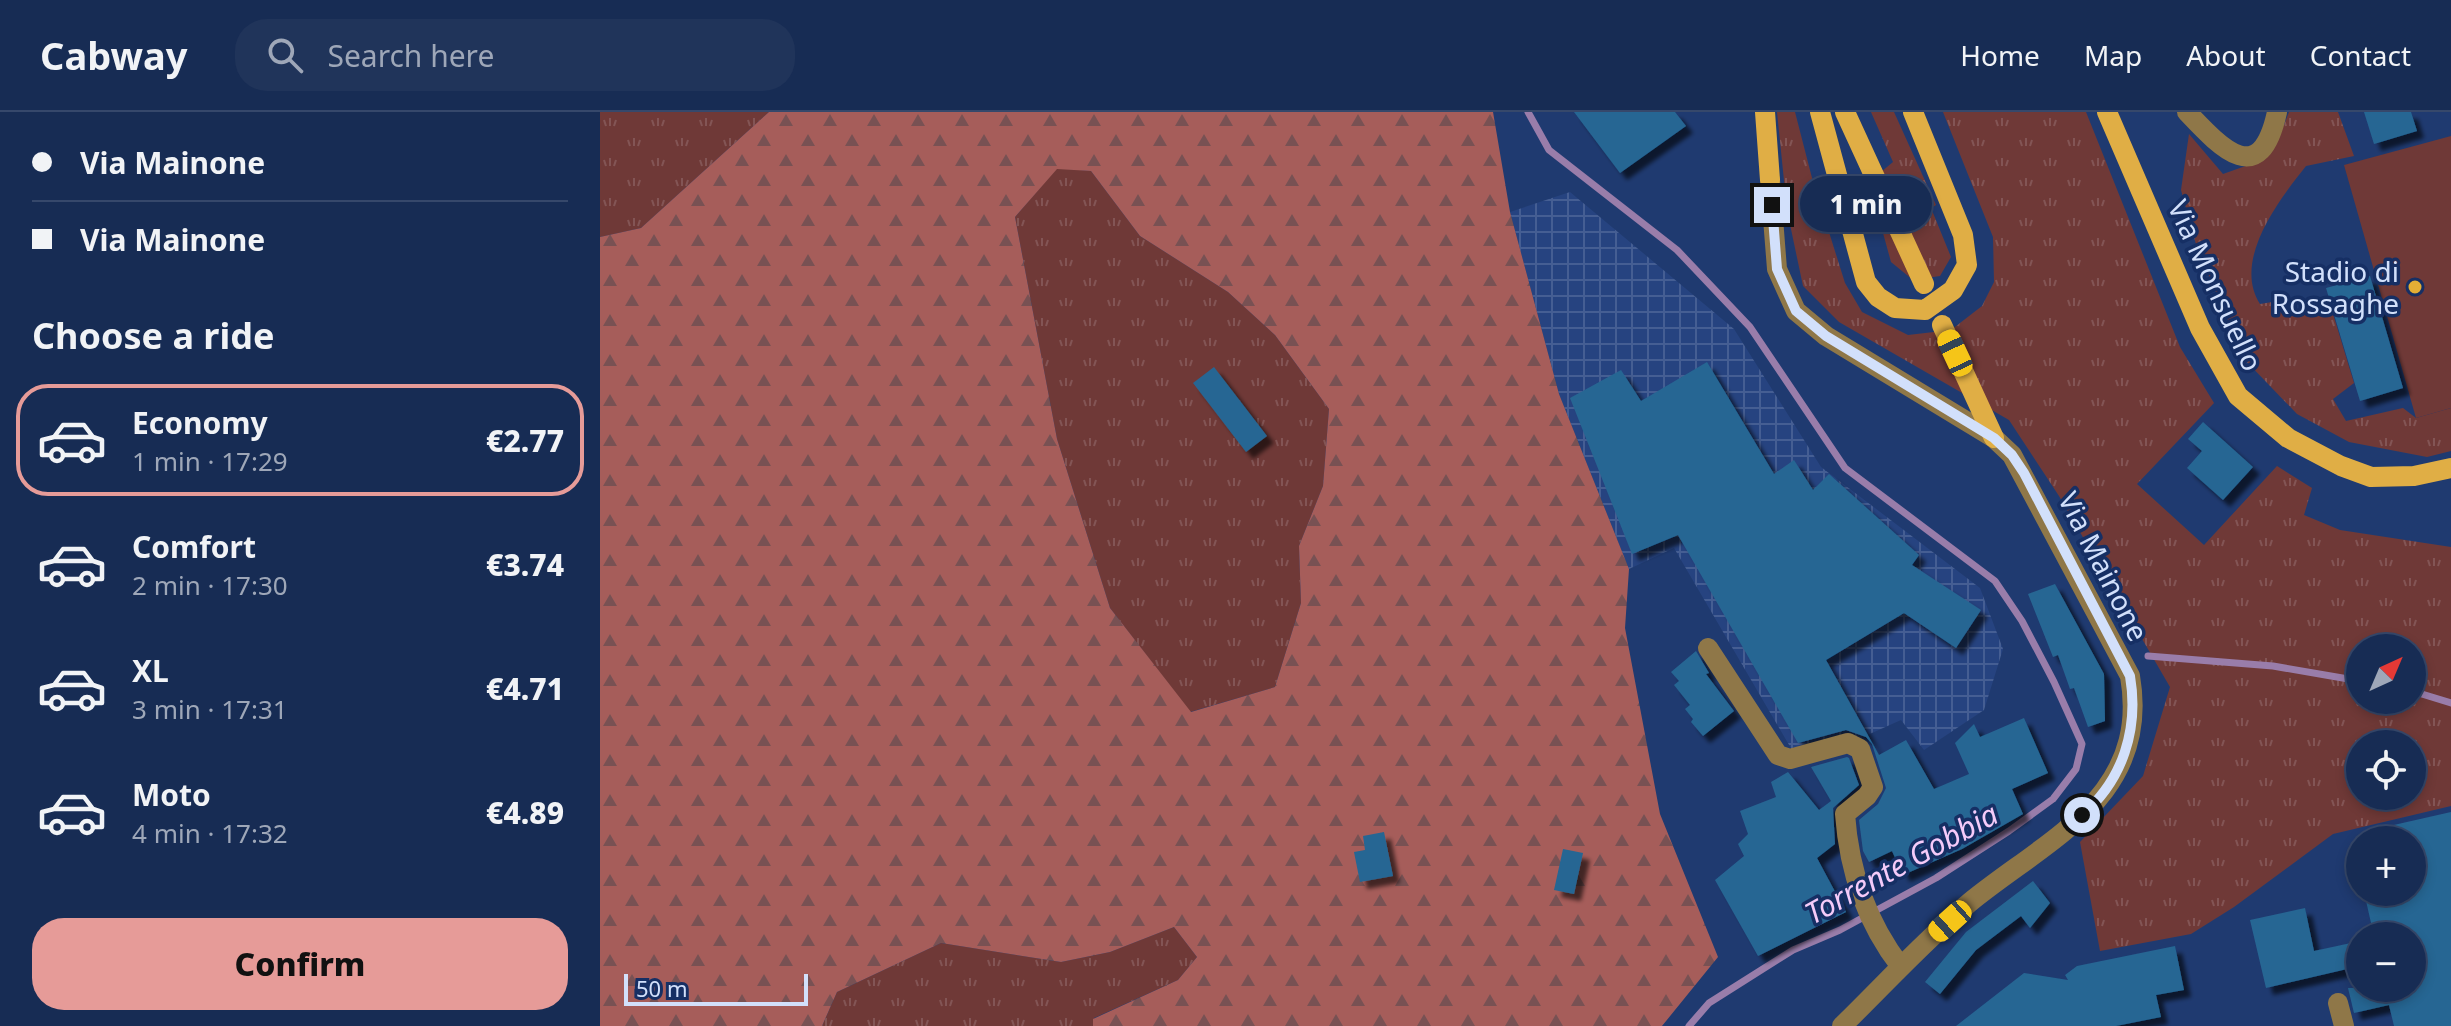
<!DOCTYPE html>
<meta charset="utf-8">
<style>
body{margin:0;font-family:"Noto Sans",sans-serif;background:#20345a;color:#f1f3f6;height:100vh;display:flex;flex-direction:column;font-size:30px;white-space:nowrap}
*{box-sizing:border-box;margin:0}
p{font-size:26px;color:#9ea7b8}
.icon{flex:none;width:44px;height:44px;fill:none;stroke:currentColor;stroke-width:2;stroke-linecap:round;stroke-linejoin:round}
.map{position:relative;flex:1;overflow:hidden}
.sheet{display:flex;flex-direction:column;background:#172c54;width:600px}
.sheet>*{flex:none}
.top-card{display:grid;align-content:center;height:176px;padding:0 32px;background:#172c54}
.needle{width:52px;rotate:44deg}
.fabs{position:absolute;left:1746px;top:522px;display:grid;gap:16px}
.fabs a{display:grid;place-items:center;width:80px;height:80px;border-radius:50%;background:#172c54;box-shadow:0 4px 12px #0003,0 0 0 2px #36486b;font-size:40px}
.scale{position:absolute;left:24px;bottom:20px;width:184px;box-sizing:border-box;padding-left:8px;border:4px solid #d2e0fb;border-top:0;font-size:22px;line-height:28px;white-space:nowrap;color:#d2e0fb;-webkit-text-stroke:6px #162f64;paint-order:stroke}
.end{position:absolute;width:36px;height:36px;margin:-18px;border:10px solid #d2e0fb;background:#111;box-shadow:0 0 0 4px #111}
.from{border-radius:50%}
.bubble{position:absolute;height:56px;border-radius:28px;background:#172c54;box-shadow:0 4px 12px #0003,0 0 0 2px #36486b;font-size:26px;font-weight:800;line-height:56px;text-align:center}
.car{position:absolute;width:24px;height:48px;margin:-24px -12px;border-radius:10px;box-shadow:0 0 6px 2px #0007;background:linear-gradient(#f5c518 24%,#345 0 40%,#f5c518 0 76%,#345 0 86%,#f5c518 0)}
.top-card b{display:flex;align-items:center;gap:28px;height:76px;font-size:30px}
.top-card b+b{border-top:2px solid #36486b}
.top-card i{width:20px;height:20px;background:#f1f3f6}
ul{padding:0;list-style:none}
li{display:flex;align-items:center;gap:24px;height:112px;margin:0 16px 12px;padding:0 16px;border:4px solid transparent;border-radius:32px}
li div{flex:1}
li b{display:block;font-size:30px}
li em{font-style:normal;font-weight:800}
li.active{border-color:#e69b98}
li>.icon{width:72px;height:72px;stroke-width:1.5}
h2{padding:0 32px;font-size:36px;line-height:96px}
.primary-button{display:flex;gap:16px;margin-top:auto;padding:16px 32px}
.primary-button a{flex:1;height:92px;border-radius:32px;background:#e69b98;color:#111;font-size:32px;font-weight:800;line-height:92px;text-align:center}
header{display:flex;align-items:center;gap:48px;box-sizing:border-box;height:112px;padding:0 40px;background:#172c54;border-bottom:2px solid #36486b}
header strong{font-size:38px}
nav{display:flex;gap:44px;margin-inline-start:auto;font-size:28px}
.search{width:560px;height:72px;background:#20345a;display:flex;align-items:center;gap:20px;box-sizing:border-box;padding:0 28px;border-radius:32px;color:#9ea7b8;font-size:30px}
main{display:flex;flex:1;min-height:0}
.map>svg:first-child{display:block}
.industrial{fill:url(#industrial-grid)}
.grass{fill:url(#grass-tufts);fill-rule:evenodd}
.forest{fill:url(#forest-firs);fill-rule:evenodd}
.green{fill:#6f3937}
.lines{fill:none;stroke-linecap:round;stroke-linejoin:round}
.stream{stroke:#997daa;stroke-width:7}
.building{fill:#266693;filter:url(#shadow)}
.minor{stroke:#8f7748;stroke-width:20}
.major{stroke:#e0ae45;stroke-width:20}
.route{stroke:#d2e0fb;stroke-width:10}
.poi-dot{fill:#e4ae35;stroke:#162f64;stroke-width:3}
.labels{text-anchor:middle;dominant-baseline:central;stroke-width:7;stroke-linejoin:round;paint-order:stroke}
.poi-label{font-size:28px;fill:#d2e0fb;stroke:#162f64;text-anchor:end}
.street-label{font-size:28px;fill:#d2e0fb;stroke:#162f64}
.water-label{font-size:30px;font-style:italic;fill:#f5cbf9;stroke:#162f64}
</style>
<header>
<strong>Cabway</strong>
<div class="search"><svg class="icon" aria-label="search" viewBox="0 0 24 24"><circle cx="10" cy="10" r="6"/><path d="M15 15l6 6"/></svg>Search here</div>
<nav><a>Home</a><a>Map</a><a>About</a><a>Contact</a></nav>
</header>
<main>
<section class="sheet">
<div class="top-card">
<b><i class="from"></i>Via Mainone</b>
<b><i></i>Via Mainone</b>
</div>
<h2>Choose a ride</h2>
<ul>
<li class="active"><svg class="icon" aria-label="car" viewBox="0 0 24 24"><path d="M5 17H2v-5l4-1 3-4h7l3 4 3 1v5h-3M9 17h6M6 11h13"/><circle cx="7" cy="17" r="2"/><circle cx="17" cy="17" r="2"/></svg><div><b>Economy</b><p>1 min · 17:29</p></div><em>€2.77</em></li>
<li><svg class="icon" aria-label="car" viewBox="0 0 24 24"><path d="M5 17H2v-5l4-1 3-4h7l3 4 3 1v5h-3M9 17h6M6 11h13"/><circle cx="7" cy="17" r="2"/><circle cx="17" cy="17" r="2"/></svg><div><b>Comfort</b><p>2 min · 17:30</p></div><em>€3.74</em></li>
<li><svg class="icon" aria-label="car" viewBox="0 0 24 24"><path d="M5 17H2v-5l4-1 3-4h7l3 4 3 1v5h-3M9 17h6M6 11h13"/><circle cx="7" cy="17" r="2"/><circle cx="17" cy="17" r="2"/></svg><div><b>XL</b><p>3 min · 17:31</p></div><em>€4.71</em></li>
<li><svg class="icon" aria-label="car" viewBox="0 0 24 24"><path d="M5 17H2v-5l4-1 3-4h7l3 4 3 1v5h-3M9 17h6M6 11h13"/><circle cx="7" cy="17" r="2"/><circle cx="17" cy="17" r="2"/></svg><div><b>Moto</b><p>4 min · 17:32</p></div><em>€4.89</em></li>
</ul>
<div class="primary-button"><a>Confirm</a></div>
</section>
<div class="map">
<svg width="1851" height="914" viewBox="0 0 1851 914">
<defs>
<pattern id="industrial-grid" width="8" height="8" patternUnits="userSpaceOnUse" patternTransform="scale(2)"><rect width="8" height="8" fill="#264380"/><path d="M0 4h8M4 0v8" fill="none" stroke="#455e93"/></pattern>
<pattern id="grass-tufts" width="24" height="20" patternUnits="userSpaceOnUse" patternTransform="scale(2)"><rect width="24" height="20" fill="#6f3937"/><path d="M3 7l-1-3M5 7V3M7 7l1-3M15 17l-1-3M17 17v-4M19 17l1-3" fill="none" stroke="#835555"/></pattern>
<pattern id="forest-firs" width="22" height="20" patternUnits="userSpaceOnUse" patternTransform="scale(2)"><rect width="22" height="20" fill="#a65d5a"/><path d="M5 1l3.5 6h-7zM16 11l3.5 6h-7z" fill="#785153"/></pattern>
<filter id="shadow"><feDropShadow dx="7" dy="7" stdDeviation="2" flood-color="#0009"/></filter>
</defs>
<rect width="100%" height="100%" fill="#1f3a70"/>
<path class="industrial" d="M 970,80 L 1134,217 L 1221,355 L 1380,476 L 1403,537 L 1384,598 L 1324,638 L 1301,608 L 1216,646 L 1199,650 L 1074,436 L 1029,457 L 959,282 L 910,100 Z"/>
<path class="grass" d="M 0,0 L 169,0 L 41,116 L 0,125 Z
M 1177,0 L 1195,0 L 1212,66 L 1245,171 L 1262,200 L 1308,223 L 1351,218 L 1382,194 L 1394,170 L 1393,125 L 1343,0 L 1486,0 L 1580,235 L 1614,291 L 1537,372 L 1604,433 L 1677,354 L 1712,376 L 1704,403 L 1740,418 L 1851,435 L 1851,694 L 1733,722 L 1634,795 L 1591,822 L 1500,839 L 1480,730 L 1543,664 L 1570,575 L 1459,384 L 1409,308 L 1239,210 L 1203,174 L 1187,98 ZM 1760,536 L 1812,536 L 1812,588 L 1760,588 ZM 1760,632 L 1812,632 L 1812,684 L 1760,684 Z
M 1271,0 L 1294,0 L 1336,93 L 1331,96 L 1351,145 L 1340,164 L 1313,168 L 1291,150 L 1269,70 L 1293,50 Z
M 1689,0 L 1738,0 L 1754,44 L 1706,54 C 1679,88 1632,148 1660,192 L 1678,189 L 1683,201 L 1730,192 L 1754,271 L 1733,287 L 1746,309 L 1803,296 L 1816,306 L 1851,296 L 1851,339 L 1827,345 L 1749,330 L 1697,302 L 1645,248 L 1597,136 L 1581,78 L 1589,22 L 1623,62 L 1654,51 L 1684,13 Z
M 457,56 L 491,59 L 540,124 L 628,180 L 675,223 L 729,297 L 723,374 L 699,434 L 701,491 L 675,575 L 590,600 L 510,496 L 457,327 L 415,105 Z
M 574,815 L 597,845 L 578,868 L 494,906 L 493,914 L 222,914 L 237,880 L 341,831 L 461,850 L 510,840 Z"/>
<path class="forest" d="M 169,0 L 893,0 L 910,100 L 959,282 L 1029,457 L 1025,516 L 1060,702 L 1118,845 L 1062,914 L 493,914 L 493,907 L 578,868 L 597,845 L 574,815 L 510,840 L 461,850 L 341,831 L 237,880 L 222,914 L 0,914 L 0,125 L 41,116 ZM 457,57 L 491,59 L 540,124 L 628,180 L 675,223 L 729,297 L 723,374 L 699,434 L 701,491 L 675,575 L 591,600 L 510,496 L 457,327 L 415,105 Z"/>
<path class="green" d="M 1851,24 L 1851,296 L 1816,306 L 1744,53 Z"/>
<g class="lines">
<path class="stream" d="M 928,0 L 949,38 L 1077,138 L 1150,215 L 1245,356 L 1395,469 L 1422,509 L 1454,570 L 1482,632 L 1476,657 L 1453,687 L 1409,719 L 1336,766 L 1240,818 L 1193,838 L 1109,891 L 1089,914
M 1548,544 L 1673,554 L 1760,569
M 1812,579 L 1851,591"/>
</g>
<path class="building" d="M 974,0 L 1075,0 L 1086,14 L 1020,61 Z
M 1764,0 L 1811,0 L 1817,19 L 1774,32 Z
M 1770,164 L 1803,276 L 1760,289 L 1726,176 Z
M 1107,250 L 1174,362 L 1194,348 L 1213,378 L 1229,362 L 1319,443 L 1312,453 L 1381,498 L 1356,536 L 1304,501 L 1226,548 L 1279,643 L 1306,628 L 1334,677 L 1369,662 L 1355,631 L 1374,612 L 1380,625 L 1424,606 L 1448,661 L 1412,677 L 1423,702 L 1362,737 L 1303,763 L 1292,739 L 1269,750 L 1263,739 L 1259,708 L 1278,692 L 1286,676 L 1272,632 L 1266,625 L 1246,618 L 1198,631 L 1078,423 L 1032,442 L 970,286 L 1021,258 L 1041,289 Z
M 614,255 L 667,324 L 646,340 L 593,271 Z
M 1603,310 L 1653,355 L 1623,388 L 1587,356 L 1602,339 L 1588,327 Z
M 1455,472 L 1504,562 L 1505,609 L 1488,615 L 1474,576 L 1470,577 L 1458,543 L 1453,545 L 1428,482 Z
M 1096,539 L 1109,561 L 1106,562 L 1134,599 L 1103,624 L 1091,610 L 1093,607 L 1085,597 L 1090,593 L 1074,573 L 1079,569 L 1071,560 Z
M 1247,645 L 1249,646 L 1259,673 L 1233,696 L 1235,732 L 1217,746 L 1246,800 L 1158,844 L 1115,768 L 1144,744 L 1138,732 L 1148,722 L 1140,699 L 1176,685 L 1171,670 L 1188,660 L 1219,698 L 1231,689 L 1211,655 Z
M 1851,700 L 1851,914 L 1794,914 L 1789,893 L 1754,901 L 1748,876 L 1812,876 L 1812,824 L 1774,824 L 1764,780 L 1812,780 L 1812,728 L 1764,728 L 1763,720 Z
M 784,720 L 793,764 L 760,770 L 754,740 L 765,738 L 763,724 Z
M 963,737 L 983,741 L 974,782 L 954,778 Z
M 1433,769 L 1450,791 L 1430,816 L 1421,804 L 1376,838 L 1340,882 L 1325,870 L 1366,820 Z
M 1705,796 L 1714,839 L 1760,829 L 1760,854 L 1666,876 L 1650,808 Z
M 1575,834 L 1584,878 L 1556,883 L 1561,905 L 1516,914 L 1356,914 L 1424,861 L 1468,868 L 1465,863 L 1477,854 Z"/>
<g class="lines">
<path class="minor" d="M 1587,0 C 1622,37 1660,78 1677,0
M 1170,68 L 1177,157 L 1196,199 L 1226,224 L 1394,326 L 1412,343 L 1530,564 C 1551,685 1447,727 1369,791 C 1324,829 1284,873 1242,914
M 1108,536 L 1178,643 L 1190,647 L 1248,631 L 1260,637 L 1273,675 L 1267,684 L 1245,702 C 1249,759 1267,811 1301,855
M 1738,891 L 1744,914"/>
<path class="major" d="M 1165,0 L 1170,68
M 1220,0 L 1266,170 L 1278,185 L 1295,196 L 1325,198 L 1353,178 L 1367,153 L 1363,123 L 1313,0
M 1245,0 L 1324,172
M 1507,0 L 1600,216 L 1638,284 L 1688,326 L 1741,354 L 1771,365 L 1814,364 L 1851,356
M 1342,213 L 1394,326"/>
</g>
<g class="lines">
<path class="route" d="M 1172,93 L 1177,157 L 1196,199 L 1226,224 L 1394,326 L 1412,343 L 1424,361 L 1530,564 C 1539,617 1523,668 1482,703"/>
</g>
<circle class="poi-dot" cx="1815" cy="175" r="8"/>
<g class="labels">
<g class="poi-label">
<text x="1799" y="159">Stadio di<tspan x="1799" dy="32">Rossaghe</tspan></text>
</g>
<g class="street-label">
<text transform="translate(1616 173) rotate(65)">Via Monsuello</text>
<text transform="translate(1504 454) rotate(63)">Via Mainone</text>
</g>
<g class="water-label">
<text transform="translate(1301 751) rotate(-29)">Torrente Gobbia</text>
</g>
</g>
</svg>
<div class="fabs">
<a><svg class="needle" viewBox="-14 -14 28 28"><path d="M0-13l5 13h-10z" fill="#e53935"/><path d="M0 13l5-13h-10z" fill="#9ea7b8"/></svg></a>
<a><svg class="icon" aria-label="locate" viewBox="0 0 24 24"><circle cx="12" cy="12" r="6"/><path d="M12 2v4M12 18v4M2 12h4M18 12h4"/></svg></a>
<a>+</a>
<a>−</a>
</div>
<div class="scale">50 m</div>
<i class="end from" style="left:1482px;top:703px"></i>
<i class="end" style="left:1172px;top:93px"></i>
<div class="bubble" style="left:1200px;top:64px;width:132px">1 min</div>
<i class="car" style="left:1355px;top:241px;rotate:335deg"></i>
<i class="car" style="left:1350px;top:809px;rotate:228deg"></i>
</div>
</main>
